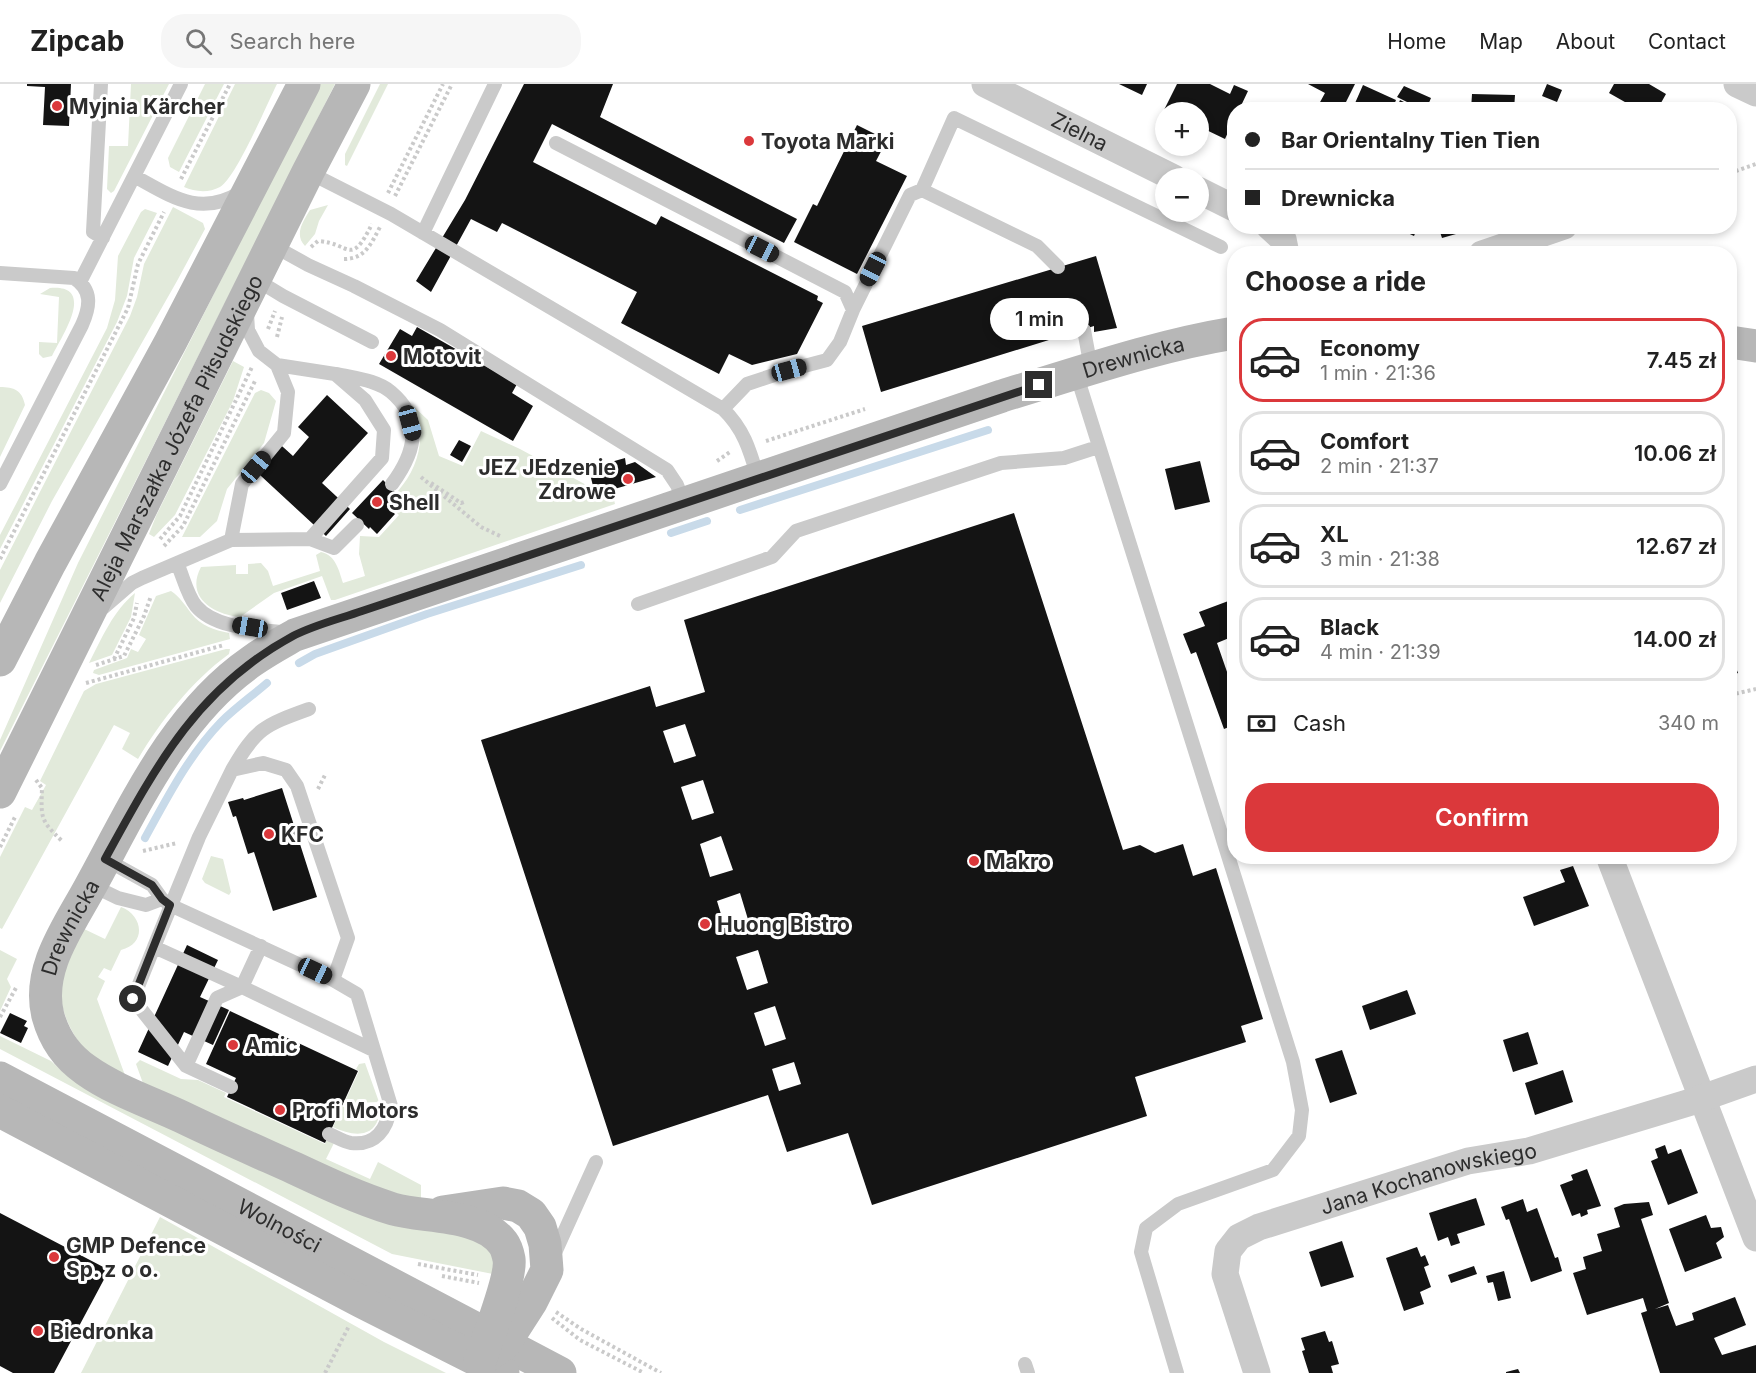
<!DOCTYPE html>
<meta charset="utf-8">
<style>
body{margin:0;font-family:Inter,sans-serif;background:#f6f6f6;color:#222;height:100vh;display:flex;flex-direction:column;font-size:22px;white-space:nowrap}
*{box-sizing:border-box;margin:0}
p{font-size:20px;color:#767676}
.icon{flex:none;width:33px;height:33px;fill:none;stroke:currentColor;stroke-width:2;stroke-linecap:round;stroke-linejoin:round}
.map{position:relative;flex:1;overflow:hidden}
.sheet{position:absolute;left:1227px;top:162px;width:510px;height:618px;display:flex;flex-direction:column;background:#fff;border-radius:24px;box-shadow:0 3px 9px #0003}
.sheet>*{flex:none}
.guide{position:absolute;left:1227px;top:18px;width:510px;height:132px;border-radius:24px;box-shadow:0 3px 9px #0003;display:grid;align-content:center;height:132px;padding:0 18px;background:#fff}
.tools{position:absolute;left:1155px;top:18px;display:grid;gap:12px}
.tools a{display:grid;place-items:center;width:54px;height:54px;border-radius:50%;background:#fff;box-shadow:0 3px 9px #0003;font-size:30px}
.end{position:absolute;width:27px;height:27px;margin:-14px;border:8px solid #2d2d2d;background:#fff;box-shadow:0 0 0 3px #fff}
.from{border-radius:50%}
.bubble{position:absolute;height:42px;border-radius:21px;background:#fff;box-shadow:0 3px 9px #0003;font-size:20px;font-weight:600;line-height:42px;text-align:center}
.car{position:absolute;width:18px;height:36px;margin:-18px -9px;border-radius:8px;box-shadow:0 0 4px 2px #0007;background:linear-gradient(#222 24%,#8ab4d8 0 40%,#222 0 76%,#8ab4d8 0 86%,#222 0)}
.guide b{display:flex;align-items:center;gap:21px;height:57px;font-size:22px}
.guide b+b{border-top:2px solid #e0e0e0}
.guide i{width:15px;height:15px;background:#222}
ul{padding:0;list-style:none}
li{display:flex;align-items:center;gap:18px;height:84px;margin:0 12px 9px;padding:0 6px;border:3px solid #e0e0e0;border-radius:24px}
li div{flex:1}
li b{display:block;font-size:22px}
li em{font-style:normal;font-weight:600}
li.active{border-color:#db383b}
li>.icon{width:54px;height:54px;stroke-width:1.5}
h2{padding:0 18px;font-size:27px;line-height:72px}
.pay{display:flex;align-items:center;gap:15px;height:66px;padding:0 18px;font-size:22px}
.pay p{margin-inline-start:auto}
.cta{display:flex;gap:12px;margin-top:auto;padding:12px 18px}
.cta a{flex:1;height:69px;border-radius:24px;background:#db383b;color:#fff;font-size:24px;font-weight:600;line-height:69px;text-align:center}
header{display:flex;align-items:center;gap:36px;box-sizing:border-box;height:84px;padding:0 30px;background:#fff;border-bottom:2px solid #e0e0e0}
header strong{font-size:28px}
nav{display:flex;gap:33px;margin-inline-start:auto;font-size:21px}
.search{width:420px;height:54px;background:#f6f6f6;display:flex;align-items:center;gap:15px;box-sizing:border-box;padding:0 21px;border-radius:24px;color:#767676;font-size:22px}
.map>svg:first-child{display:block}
.green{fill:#e2eadb}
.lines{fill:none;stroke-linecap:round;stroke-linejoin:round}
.stream{stroke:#c8dae9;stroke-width:8}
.building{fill:#141414;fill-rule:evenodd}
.path{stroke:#cacaca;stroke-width:4;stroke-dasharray:3 3;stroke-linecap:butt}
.lane{stroke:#cacaca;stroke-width:14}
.street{stroke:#cacaca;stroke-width:27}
.secondary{stroke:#b7b7b7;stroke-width:33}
.route{stroke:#2d2d2d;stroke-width:8}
.poi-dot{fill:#db383b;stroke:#fff;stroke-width:2}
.labels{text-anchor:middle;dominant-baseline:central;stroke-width:6;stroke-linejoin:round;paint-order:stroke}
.poi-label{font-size:21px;font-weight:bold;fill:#2d2d2d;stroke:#fff;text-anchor:start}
.street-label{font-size:21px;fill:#2d2d2d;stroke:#fff}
</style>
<header>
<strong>Zipcab</strong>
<div class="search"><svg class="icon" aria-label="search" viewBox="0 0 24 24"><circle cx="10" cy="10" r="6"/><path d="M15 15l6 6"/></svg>Search here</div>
<nav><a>Home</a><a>Map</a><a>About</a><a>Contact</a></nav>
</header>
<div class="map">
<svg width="1756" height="1289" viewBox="0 0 1756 1289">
<rect width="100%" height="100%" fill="#fff"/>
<path class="green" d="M 131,0 L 169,0 L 114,107 L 111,109 L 107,105 L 109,62 L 128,62 Z
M 205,0 L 224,0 L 179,88 L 170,83 L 168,74 Z
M 235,0 L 277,0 C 267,20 236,94 220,103 C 209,109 195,108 184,103 Z
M 320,0 L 335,0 L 0,667 L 0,656 L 78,479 Z
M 380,0 L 388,0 L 347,82 L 345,81 L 345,70 Z
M 328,121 L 319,137 L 315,150 L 305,162 C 294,151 303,137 310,126 Z
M 173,123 L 203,139 L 205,145 L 177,197 L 52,417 L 0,519 L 0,486 L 130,232 L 137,213 L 144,180 Z
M 145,125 L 157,129 L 134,174 L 127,212 L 117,238 L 0,465 L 0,451 L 107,244 L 115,216 L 118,172 L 141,128 Z
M 50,204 C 98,200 61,253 52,272 L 43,274 L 39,270 L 39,258 L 57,259 L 59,213 L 40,210 Z
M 233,277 L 244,283 L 233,317 L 175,431 L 154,453 L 149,450 L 156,432 Z
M 0,303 C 14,303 22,306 25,321 L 0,373 Z
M 261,306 L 269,309 L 276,317 L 264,359 L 227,405 L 217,437 L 200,453 L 182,453 L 255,309 Z
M 412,321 L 428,336 L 439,372 L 463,382 L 481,347 L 520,365 L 614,416 L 615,420 L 335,516 L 331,516 L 322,492 L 274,509 L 240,533 C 213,530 185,513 201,483 L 236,481 L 236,490 L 248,490 L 248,480 L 261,479 L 268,487 L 273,502 L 320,487 L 316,471 L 321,468 C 336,471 339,487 343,499 L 365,492 L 359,470 L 360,452 L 379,453 L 399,431 L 391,423 L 402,411 L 398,407 C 412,391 421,371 420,349 C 420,340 413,330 412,321 Z
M 171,507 C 180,513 184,520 191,529 C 201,542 214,546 229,549 L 230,555 L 99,591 L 93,589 L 94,586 L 127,574 L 131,565 L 138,568 L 146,555 L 139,551 L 156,512 Z
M 135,509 L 131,533 L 112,571 L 89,579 C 102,554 113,527 135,509 Z
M 226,565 L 230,565 L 229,570 C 192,597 162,635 138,675 L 122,665 L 130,649 L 114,641 L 2,845 L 0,844 L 0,773 L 25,723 L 32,726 L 46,701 L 40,697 L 84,607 L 96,600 Z
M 211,772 L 223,775 L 231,808 L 229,811 L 205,799 L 202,795 Z
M 121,823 C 143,831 147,860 121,866 L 111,887 L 104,884 L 98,893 L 105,897 L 97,915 L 126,994 C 114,986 97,979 87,968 C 70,950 55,917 62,891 C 66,875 76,859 82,844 L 105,855 Z
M 0,866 L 17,875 L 7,895 L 11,903 L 0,927 Z
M 0,952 L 51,977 L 65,990 L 456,1146 L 489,1161 L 498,1191 L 392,1170 L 0,965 Z
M 140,976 L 181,995 L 198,996 L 226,1009 L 224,1013 L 325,1060 L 327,1055 L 334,1059 L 326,1075 L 370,1095 L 378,1078 L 421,1101 L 421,1115 L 379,1107 L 144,1002 L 136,980 Z
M 365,979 L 379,1018 L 352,1019 L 345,1017 L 359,987 L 356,985 L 359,980 Z
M 342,1022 L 349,1026 L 380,1025 C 378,1055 354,1053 333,1043 Z
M 160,1133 L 384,1258 L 446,1289 L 81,1289 Z"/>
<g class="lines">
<path class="stream" d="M 740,426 L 988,346
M 671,449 L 707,437
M 299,579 L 315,570 L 427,530 L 581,481
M 145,754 C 167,714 189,671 221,638 C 235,624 252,612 267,599"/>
</g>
<path class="building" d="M 27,0 L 71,0 L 69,42 L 43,41 L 45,3 L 27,2 Z
M 524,0 L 613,0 L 600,33 L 797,135 L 784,159 L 552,40 L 533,78 L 656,141 L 661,132 L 818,212 L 817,216 L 823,219 L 797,270 L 752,281 L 729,270 L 719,290 L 621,239 L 637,208 L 502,139 L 497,148 L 471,135 L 431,208 L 416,197 L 465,116 Z
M 1119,0 L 1147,0 L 1142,11 Z
M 1177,0 L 1210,0 L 1230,10 L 1234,1 L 1248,7 L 1239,26 L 1234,26 L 1234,35 L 1225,55 L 1198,42 L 1198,28 L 1170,28 L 1164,26 Z
M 1308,0 L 1355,0 L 1342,26 L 1330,26 L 1319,20 L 1325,9 Z
M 1547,0 L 1562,6 L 1557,18 L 1542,12 Z
M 1614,0 L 1649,0 L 1666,10 L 1657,26 L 1639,26 L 1609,9 Z
M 1363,1 L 1396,16 L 1392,26 L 1352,26 Z
M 1404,2 L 1431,14 L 1426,26 L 1406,26 L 1410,17 L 1409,19 L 1397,13 Z
M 1472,10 L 1515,11 L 1514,26 L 1471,26 Z
M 1400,16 L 1408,20 L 1405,26 L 1396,26 Z
M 857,41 L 887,56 L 876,77 L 907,92 L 857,190 L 794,158 L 813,120 L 817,122 Z
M 1393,142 L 1418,142 L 1414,152 Z
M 1438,142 L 1454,142 L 1456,150 L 1442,154 Z
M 1096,172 L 1117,244 L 1094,248 L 1094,242 L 881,308 L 862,242 Z
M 417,243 L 517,300 L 512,309 L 533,322 L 513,357 L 379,280 L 400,245 L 412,252 Z
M 327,311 L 368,349 L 322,399 L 350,425 L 326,452 L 249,381 L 273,354 L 293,372 L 309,353 L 298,343 Z
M 459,356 L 471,362 L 462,378 L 450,371 Z
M 625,374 L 626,381 L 635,378 L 656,393 L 604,408 L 602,400 L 593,402 L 590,390 L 612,384 L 611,378 Z
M 1200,377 L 1210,418 L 1175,426 L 1165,385 Z
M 383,396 L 399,412 L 387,423 L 395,430 L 377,450 L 370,443 L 369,445 L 352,429 Z
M 1014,429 L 1123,766 L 1140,761 L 1155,769 L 1183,760 L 1193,792 L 1216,784 L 1263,935 L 1241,942 L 1246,958 L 1135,993 L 1147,1032 L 872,1121 L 848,1049 L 787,1068 L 768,1011 L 613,1062 L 481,656 L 650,602 L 656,623 L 705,608 L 684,536 ZM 685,640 L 696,672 L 674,679 L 663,647 ZM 703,696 L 714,729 L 692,736 L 681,703 ZM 721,752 L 733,786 L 710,793 L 700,760 ZM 740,809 L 750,842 L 727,850 L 717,817 ZM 758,866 L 768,899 L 747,906 L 736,873 ZM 775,922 L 786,955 L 765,962 L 754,929 ZM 794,978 L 801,1000 L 779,1007 L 772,985 Z
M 314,497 L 321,514 L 287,526 L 281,509 Z
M 1231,516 L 1234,525 L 1234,552 L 1217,559 L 1234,608 L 1234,641 L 1224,645 L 1196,568 L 1191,570 L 1183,550 L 1205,542 L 1199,528 Z
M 1730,568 L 1738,589 L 1730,592 Z
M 282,704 L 317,813 L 273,827 L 254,768 L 248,770 L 236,732 L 233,733 L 228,718 L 243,714 L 244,716 Z
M 1573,782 L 1589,822 L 1534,842 L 1523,813 L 1565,798 L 1560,786 Z
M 187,861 L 218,876 L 200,913 L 229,926 L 213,961 L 184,948 L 168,982 L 138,968 Z
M 1407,906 L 1416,930 L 1370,946 L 1362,922 Z
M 230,927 L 358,987 L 325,1059 L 227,1013 L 236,994 L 206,980 Z
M 10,929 L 27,937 L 24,942 L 28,944 L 21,959 L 0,949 Z
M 1528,948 L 1538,980 L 1513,988 L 1503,956 Z
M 1342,966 L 1357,1010 L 1330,1019 L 1315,975 Z
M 1563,986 L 1573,1018 L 1535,1031 L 1525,999 Z
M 1665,1061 L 1668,1070 L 1681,1065 L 1698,1109 L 1668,1121 L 1651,1077 L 1658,1074 L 1655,1065 Z
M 1587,1085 L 1601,1122 L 1587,1126 L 1588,1130 L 1581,1133 L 1580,1129 L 1572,1132 L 1560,1101 L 1573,1096 L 1571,1091 Z
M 1476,1114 L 1485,1141 L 1457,1150 L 1460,1159 L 1451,1162 L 1448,1153 L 1438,1157 L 1429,1129 Z
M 1523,1115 L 1527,1128 L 1537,1124 L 1555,1174 L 1558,1173 L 1562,1187 L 1531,1198 L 1509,1135 L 1506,1136 L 1501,1123 Z
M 1649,1118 L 1653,1131 L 1641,1135 L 1669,1219 L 1655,1225 L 1668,1221 L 1676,1242 L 1694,1236 L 1692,1229 L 1735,1213 L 1746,1241 L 1714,1254 L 1722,1271 L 1756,1261 L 1756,1289 L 1660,1289 L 1641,1229 L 1647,1227 L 1643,1214 L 1587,1231 L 1573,1189 L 1586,1185 L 1583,1173 L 1602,1167 L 1597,1150 L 1620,1143 L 1614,1124 L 1624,1120 Z
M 0,1129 L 109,1186 L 54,1289 L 13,1289 L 0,1282 Z
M 1706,1131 L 1711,1144 L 1721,1143 L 1724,1153 L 1716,1159 L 1722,1174 L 1685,1188 L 1669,1145 Z
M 1342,1157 L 1354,1193 L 1321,1203 L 1309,1168 Z
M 1417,1163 L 1421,1173 L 1425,1171 L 1429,1181 L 1424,1183 L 1431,1203 L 1420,1208 L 1424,1220 L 1404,1227 L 1386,1174 Z
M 1474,1182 L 1477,1190 L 1451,1199 L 1448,1191 Z
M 1504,1187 L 1511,1214 L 1498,1217 L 1493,1198 L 1488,1199 L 1486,1192 Z
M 1325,1247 L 1329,1258 L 1332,1257 L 1339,1280 L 1331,1282 L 1333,1289 L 1309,1289 L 1302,1267 L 1305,1266 L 1301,1254 Z
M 1518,1285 L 1520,1289 L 1506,1289 L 1506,1288 Z"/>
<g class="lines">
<path class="path" d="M 1730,89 L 1756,80
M 181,95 L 230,0
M 388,109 L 443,0
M 395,112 L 452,0
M 311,163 L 318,157 C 351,159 350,184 372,140
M 344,175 C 365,175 371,160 380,143
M 268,245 L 275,227
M 277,253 L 282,233
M 766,357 L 865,325
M 717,377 L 730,368
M 421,393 L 481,443 L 500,452
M 431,399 L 461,419 L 464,418
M 160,455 L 180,432 L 252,283
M 164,462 L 183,442 L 256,295
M 0,475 L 128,224 L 138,180 L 164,128
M 114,575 L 134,534 L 137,519
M 96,581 L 124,572 L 144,532 L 151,512
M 86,599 L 224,561
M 1730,611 L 1756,605
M 36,696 L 42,704 C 41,734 40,736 62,757
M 318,705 L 326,689
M 0,763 L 16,731
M 143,767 L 177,759
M 0,933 L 17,902
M 418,1180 L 478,1191
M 442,1192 L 479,1199
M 556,1228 L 581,1245 L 661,1289
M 552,1234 L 580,1256 L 644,1289
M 325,1289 L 349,1242"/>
<path class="lane" d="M 101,0 L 93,148 L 103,154
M 556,59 L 845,208 L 853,226 L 840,258 L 827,276 L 789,286 L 747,300 L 723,325
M 308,88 L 391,130 L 723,325 C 744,345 750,367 758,394
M 134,92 C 171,112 200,134 241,108
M 922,106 L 954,34 L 1221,163
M 423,149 L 495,0
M 272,161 L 308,181 L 354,202 L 440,246 L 667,386 L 677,401 L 684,419
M 0,189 L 74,194 C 93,206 90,223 82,241 L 0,400
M 255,195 L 283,212 L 372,258
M 80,198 L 181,0
M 853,226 L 910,111 L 922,106 L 1037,162 L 1058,183
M 1084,246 L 1091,284
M 1076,289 L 1293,978 L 1302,1026 L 1299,1052 L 1273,1086 L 1178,1120 L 1146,1144 L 1141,1168 L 1177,1289
M 337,290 C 354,294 377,296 391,308 C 424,336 415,369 392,400
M 310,455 L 334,464 L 357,441
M 231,456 L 310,455 L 382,374 L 384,346 L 365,316 L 335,290 L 277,281
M 177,479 C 183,492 187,511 196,522 C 215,545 259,545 287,549
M 638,520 L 772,473 L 796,447 L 1001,379 L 1064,374 L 1098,363
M 103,524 L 132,499 L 142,494 L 231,456 L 242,400 L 284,349 L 288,308 L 277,281 L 259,267 L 248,246 L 247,230
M 232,686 C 256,644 265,641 309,625
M 105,775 L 152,801 L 162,815 L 170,821 L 333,896 L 357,910 L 391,1022 C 387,1045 376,1062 351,1059 C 344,1058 336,1053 329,1050
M 91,801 L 118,814 L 146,821 L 162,815
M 261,862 L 242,903 L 154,863 L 199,753 L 232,686 L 263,679 L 286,686 L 297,702 L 348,854 L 333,896
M 154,863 L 133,915 L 186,982 L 231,1003
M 186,982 L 217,914 L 242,903 L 373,966
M 553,1173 L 596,1078
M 1025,1280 L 1028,1289"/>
<g class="street">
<path id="s1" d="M 985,0 L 1174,94"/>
<path d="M 1737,0 L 1756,9"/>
<path d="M 1198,106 L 1234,124"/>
<path d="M 1269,142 L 1283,155 L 1286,170"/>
<path d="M 1482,170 L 1564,142"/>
<path d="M 1609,772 L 1756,1154"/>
<path id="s2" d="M 1257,1289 L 1225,1190 L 1228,1167 L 1239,1153 L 1259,1143 L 1468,1077 L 1529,1067 L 1691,1018 L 1756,995"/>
</g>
<g class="secondary">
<path d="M 1730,258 L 1756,262"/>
<path d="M 0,576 L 50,479 L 170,259 L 304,0"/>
<path id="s3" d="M 0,708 L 308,88 L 354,0"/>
<path id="s4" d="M 0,994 L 560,1289"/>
<path d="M 0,1027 L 362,1218 L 503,1289"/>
<path d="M 443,1128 L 503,1119 L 518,1122 L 531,1130 L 540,1143 L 545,1160 L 547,1186 L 531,1218 L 504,1260 L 487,1272"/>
<path id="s5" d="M 480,1277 C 487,1256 512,1193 509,1175 C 508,1170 506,1163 503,1159 C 481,1129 424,1134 393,1125 C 358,1114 326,1099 294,1084 C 256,1067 219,1051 182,1033 C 150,1018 114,1006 86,986 C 67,973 54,954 48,932 C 36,885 69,842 90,803 C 134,723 175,630 252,577 C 266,567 281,559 295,551 L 1002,312 C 1078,289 1155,262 1234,249"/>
</g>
</g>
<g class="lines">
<path class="route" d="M 133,915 L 170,821 L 162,815 L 152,801 L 105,775 C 156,682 197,604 293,552 C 314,541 339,535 362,527 L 1039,301"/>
</g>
<g class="poi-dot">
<circle cx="57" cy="22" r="6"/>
<circle cx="749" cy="57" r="6"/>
<circle cx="391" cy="272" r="6"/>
<circle cx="628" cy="395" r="6"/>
<circle cx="377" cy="418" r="6"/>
<circle cx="269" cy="750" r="6"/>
<circle cx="974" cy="777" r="6"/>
<circle cx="705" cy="840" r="6"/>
<circle cx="233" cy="961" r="6"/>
<circle cx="280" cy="1026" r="6"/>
<circle cx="54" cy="1173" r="6"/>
<circle cx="38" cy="1247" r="6"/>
</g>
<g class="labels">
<g class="poi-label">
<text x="69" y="22">Myjnia Kärcher</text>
<text x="761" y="57">Toyota Marki</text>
<text x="403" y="272">Motovit</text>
<text x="616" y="383" text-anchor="end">JEZ JEdzenie<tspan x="616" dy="24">Zdrowe</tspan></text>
<text x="389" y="418">Shell</text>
<text x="281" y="750">KFC</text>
<text x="986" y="777">Makro</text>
<text x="717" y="840">Huong Bistro</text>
<text x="245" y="961">Amic</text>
<text x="292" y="1026">Profi Motors</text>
<text x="66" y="1161">GMP Defence<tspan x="66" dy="24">Sp. z o o.</tspan></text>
<text x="50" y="1247">Biedronka</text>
</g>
<g class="street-label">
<text stroke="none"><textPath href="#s1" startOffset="106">Zielna</textPath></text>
<text stroke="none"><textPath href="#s5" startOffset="2000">Drewnicka</textPath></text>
<text stroke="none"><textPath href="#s3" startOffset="396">Aleja Marszałka Józefa Piłsudskiego</textPath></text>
<text stroke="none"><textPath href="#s5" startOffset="740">Drewnicka</textPath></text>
<text stroke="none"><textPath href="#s2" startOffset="344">Jana Kochanowskiego</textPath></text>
<text stroke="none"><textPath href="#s4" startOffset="316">Wolności</textPath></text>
</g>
</g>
</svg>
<div class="tools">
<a>+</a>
<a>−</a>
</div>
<i class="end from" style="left:133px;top:915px"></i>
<i class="end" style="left:1039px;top:301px"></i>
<div class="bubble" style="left:990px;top:214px;width:99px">1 min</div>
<i class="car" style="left:762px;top:165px;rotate:117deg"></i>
<i class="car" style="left:873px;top:185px;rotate:207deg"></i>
<i class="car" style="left:789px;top:286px;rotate:75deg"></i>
<i class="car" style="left:410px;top:339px;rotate:165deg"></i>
<i class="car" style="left:256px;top:383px;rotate:40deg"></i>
<i class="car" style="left:250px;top:543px;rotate:279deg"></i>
<i class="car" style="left:315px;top:887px;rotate:115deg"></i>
<div class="guide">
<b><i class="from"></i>Bar Orientalny Tien Tien</b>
<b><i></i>Drewnicka</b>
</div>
<section class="sheet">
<h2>Choose a ride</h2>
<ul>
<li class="active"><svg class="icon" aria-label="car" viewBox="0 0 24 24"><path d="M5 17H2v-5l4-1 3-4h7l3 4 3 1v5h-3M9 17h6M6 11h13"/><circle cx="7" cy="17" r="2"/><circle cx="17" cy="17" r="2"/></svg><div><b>Economy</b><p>1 min · 21:36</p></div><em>7.45 zł</em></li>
<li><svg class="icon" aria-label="car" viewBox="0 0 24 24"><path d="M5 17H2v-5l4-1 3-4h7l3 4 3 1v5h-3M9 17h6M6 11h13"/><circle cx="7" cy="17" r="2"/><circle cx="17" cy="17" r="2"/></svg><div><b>Comfort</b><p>2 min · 21:37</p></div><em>10.06 zł</em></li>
<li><svg class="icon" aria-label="car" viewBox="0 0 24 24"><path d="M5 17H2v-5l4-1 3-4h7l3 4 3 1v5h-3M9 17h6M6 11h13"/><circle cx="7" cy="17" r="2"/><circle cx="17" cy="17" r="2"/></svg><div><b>XL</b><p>3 min · 21:38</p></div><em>12.67 zł</em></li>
<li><svg class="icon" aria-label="car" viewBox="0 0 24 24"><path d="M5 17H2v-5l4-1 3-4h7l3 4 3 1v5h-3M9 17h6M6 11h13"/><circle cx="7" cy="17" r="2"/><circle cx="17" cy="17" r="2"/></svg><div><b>Black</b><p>4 min · 21:39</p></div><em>14.00 zł</em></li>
</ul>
<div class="pay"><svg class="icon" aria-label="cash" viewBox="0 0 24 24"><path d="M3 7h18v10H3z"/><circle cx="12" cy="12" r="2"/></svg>Cash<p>340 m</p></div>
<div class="cta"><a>Confirm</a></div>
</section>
</div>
